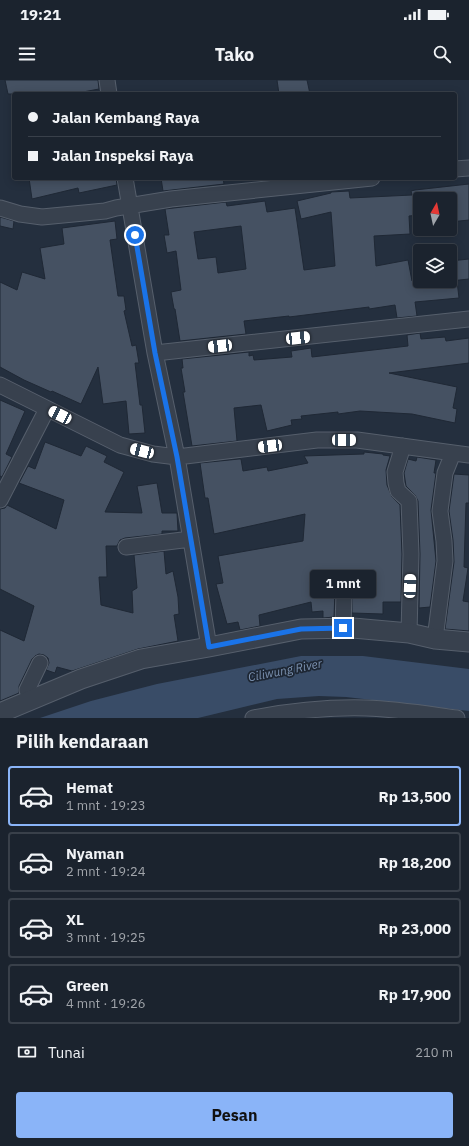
<!DOCTYPE html>
<html lang="id">
<meta charset="utf-8">
<style>
body{margin:0;font-family:"IBM Plex Sans",sans-serif;background:#242b36;color:#f1f3f6;height:100vh;display:flex;flex-direction:column;font-size:15px;white-space:nowrap}
*{box-sizing:border-box;margin:0}
p{font-size:13px;color:#a0a4aa}
.icon{flex:none;width:22px;height:22px;fill:none;stroke:currentColor;stroke-width:2;stroke-linecap:round;stroke-linejoin:round}
.map{position:relative;height:638px;overflow:hidden}
.panel{display:flex;flex-direction:column;background:#1b232e;flex:1}
.panel>*{flex:none}
.hud{position:absolute;left:12px;top:12px;width:445px;height:88px;border-radius:4px;box-shadow:0 2px 10px #0003,0 0 0 1px #39404a;display:grid;align-content:center;height:88px;padding:0 16px;background:#1b232e}
.needle{width:26px;rotate:9deg}
.buttons{position:absolute;left:413px;top:112px;display:grid;gap:8px}
.buttons a{display:grid;place-items:center;width:44px;height:44px;border-radius:4px;background:#1b232e;box-shadow:0 2px 10px #0003,0 0 0 1px #39404a;font-size:20px}
.end{position:absolute;width:18px;height:18px;margin:-9px;border:5px solid #1a73e8;background:#fff;box-shadow:0 0 0 2px #fff}
.from{border-radius:50%}
.bubble{position:absolute;height:28px;border-radius:4px;background:#1b232e;box-shadow:0 2px 10px #0003,0 0 0 1px #39404a;font-size:13px;font-weight:700;line-height:28px;text-align:center}
.car{position:absolute;width:12px;height:24px;margin:-12px -6px;border-radius:5px;box-shadow:0 0 3px 1px #0007;background:linear-gradient(#fff 24%,#345 0 40%,#fff 0 76%,#345 0 86%,#fff 0)}
.hud b{display:flex;align-items:center;gap:14px;height:38px;font-size:15px}
.hud b+b{border-top:1px solid #39404a}
.hud i{width:10px;height:10px;background:#f1f3f6}
ul{padding:0;list-style:none}
li{display:flex;align-items:center;gap:12px;height:60px;margin:0 8px 6px;padding:0 8px;border:2px solid #39404a;border-radius:4px}
li div{flex:1}
li b{display:block;font-size:15px}
li em{font-style:normal;font-weight:700}
li.on{border-color:#8ab4f8}
li>.icon{width:36px;height:36px;stroke-width:1.5}
h2{padding:0 16px;font-size:18px;line-height:48px}
.pay{display:flex;align-items:center;gap:10px;height:44px;padding:0 16px;font-size:15px}
.pay p{margin-inline-start:auto}
.action{display:flex;gap:8px;margin-top:auto;padding:8px 16px}
.action a{flex:1;height:46px;border-radius:4px;background:#8ab4f8;color:#111;font-size:16px;font-weight:700;line-height:46px;text-align:center}
.status{display:flex;justify-content:space-between;align-items:center;height:28px;padding:0 20px;background:#1b232e;direction:ltr}
.status svg{height:11px;fill:currentColor}
header{display:flex;justify-content:space-between;align-items:center;height:52px;padding:0 16px;background:#1b232e;font-size:18px;font-weight:700}
.map>svg:first-child{display:block}
.water{fill:#394c67}
.building{fill:#455162;stroke:#1f2835;fill-rule:evenodd}
.lines{fill:none;stroke-linecap:round;stroke-linejoin:round}
.minor-casing{stroke:#565f6c;stroke-width:17}
.tertiary-casing{stroke:#565f6c;stroke-width:21}
.minor{stroke:#38414e;stroke-width:15}
.tertiary{stroke:#38414e;stroke-width:19}
.route{stroke:#1a73e8;stroke-width:5}
.labels{text-anchor:middle;dominant-baseline:central;stroke-width:3.5;stroke-linejoin:round;paint-order:stroke}
.water-label{font-size:12px;font-style:italic;fill:#7c92b1;stroke:#1d2633}
</style>
<div class="status"><b>19:21</b><svg viewBox="0 0 49 12"><path d="M0 12V9h3v3zM5 12V6h3v6zM10 12V3h3v9zM15 12V0h3v12zM26 1h20v11H26zM47 4h2v5h-2z"/></svg></div>
<header><svg class="icon" aria-label="menu" viewBox="0 0 24 24"><path d="M4 6h16M4 12h16M4 18h16"/></svg>Tako<svg class="icon" aria-label="search" viewBox="0 0 24 24"><circle cx="10" cy="10" r="6"/><path d="M15 15l6 6"/></svg></header>
<div class="map">
<svg width="469" height="638" viewBox="0 0 469 638">
<rect width="100%" height="100%" fill="#242f3e"/>
<path class="water" d="M 301,576 L 363,576 L 469,589 L 469,631 L 346,617 L 319,616 L 277,619 L 198,638 L 40,638 L 91,621 L 157,604 Z"/>
<path class="building" d="M 5,0 L 98,0 L 99,9 L 72,14 L 8,14 Z
M 277,0 L 307,0 L 310,14 L 279,14 Z
M 29,98 L 116,98 L 117,105 L 79,113 L 78,108 L 32,119 Z
M 161,98 L 223,98 L 224,104 L 163,111 Z
M 469,104 L 469,140 L 450,142 L 450,119 L 420,119 L 420,135 L 409,136 L 410,154 L 374,156 L 376,186 L 408,180 L 412,201 L 457,201 L 459,218 L 415,222 L 417,236 L 397,238 L 395,225 L 369,229 L 369,227 L 289,237 L 289,236 L 244,241 L 246,254 L 180,261 L 175,229 L 174,229 L 171,212 L 181,210 L 176,171 L 167,173 L 164,155 L 169,155 L 165,129 L 226,122 L 227,126 L 265,121 L 267,132 L 295,128 L 304,190 L 335,186 L 331,132 L 301,139 L 297,121 L 331,113 L 331,112 L 349,111 L 350,118 L 412,115 L 411,111 L 415,110 ZM 241,146 L 246,189 L 218,193 L 216,177 L 198,179 L 194,152 Z
M 0,137 L 14,141 L 13,149 L 0,146 Z
M 115,141 L 117,159 L 110,160 L 118,216 L 124,216 L 126,230 L 124,231 L 132,266 L 136,265 L 139,283 L 135,283 L 140,325 L 142,325 L 145,353 L 129,354 L 126,321 L 103,324 L 98,287 L 81,324 L 52,311 L 51,312 L 24,300 L 0,287 L 0,202 L 17,210 L 22,192 L 45,199 L 40,168 L 64,164 L 62,148 Z
M 469,179 L 469,199 L 450,201 L 450,181 Z
M 420,253 L 421,259 L 445,257 L 446,261 L 469,258 L 469,283 L 389,293 L 457,307 L 453,328 L 457,329 L 455,343 L 412,334 L 360,331 L 338,334 L 338,332 L 301,336 L 302,339 L 291,340 L 292,345 L 267,351 L 261,325 L 234,328 L 237,361 L 192,366 L 183,312 L 185,312 L 181,288 L 183,288 L 182,279 L 249,272 L 249,276 L 253,275 L 254,280 L 292,277 L 291,271 L 311,268 L 312,277 L 408,266 L 407,255 Z
M 0,320 L 25,331 L 6,374 L 12,377 L 2,397 L 0,396 Z
M 45,362 L 81,376 L 86,366 L 107,376 L 104,382 L 124,392 L 105,432 L 142,433 L 137,406 L 157,403 L 162,433 L 177,433 L 178,451 L 162,451 L 162,454 L 125,458 L 120,460 L 117,466 L 106,466 L 107,497 L 99,497 L 101,525 L 133,533 L 132,511 L 137,508 L 134,475 L 164,471 L 166,494 L 173,491 L 178,517 L 179,534 L 174,535 L 178,561 L 138,569 L 72,591 L 57,587 L 55,593 L 46,590 L 49,583 L 48,578 L 44,575 L 39,574 L 35,576 L 32,579 L 19,606 L 19,613 L 0,621 L 0,550 L 24,561 L 34,526 L 0,509 L 0,429 L 5,428 L 7,425 L 56,449 L 64,420 L 19,403 L 28,386 L 35,389 Z
M 364,372 L 383,374 L 383,375 L 390,376 L 386,390 L 387,405 L 392,417 L 400,425 L 402,474 L 401,522 L 383,522 L 383,534 L 352,533 L 352,508 L 348,504 L 344,503 L 339,504 L 336,508 L 335,511 L 334,537 L 323,538 L 323,531 L 312,532 L 311,522 L 259,535 L 260,546 L 240,550 L 238,542 L 227,544 L 216,504 L 223,503 L 218,476 L 303,461 L 305,434 L 214,454 L 208,418 L 205,418 L 200,383 L 239,379 L 241,379 L 243,391 L 267,387 L 268,391 L 308,383 L 304,376 L 364,374 Z
M 417,377 L 436,380 L 434,393 L 436,393 L 431,430 L 436,481 L 430,527 L 419,528 L 420,474 L 418,421 L 415,415 L 406,406 L 404,393 L 408,379 L 416,381 Z
M 454,394 L 469,395 L 469,423 L 466,423 L 464,487 L 468,488 L 463,521 L 469,522 L 469,551 L 445,549 L 454,482 L 453,460 L 449,431 Z"/>
<g class="lines">
<g class="minor-casing">
<path id="minor" d="M 107,0 L 109,14
M 455,89 L 469,88
M 125,98 L 155,273 L 177,377 L 209,567
M 0,128 L 20,134 L 42,137 L 105,131 L 116,128 L 171,119 L 372,98
M 155,273 L 469,239
M 0,305 L 120,365 L 153,374 L 177,377 L 317,360 L 357,360 L 469,375
M 403,366 L 395,392 L 396,403 L 398,411 L 409,421 L 411,474 L 409,553
M 0,420 L 47,329
M 126,467 L 191,459
M 343,548 L 344,512
M 435,559 L 445,481 L 444,461 L 440,431 L 445,393 L 453,373
M 31,620 L 27,610 L 40,583
M 253,638 C 290,631 329,627 366,628 C 397,629 427,634 457,638"/>
</g>
<g class="tertiary-casing">
<path id="tertiary" d="M 0,633 L 81,599 L 141,579 L 209,567 L 301,549 L 353,548 L 409,553 L 435,559 L 469,562"/>
</g>
<use href="#minor" class="minor"/>
<use href="#tertiary" class="tertiary"/>
</g>
<g class="lines">
<path class="route" d="M 135,155 L 155,273 L 177,377 L 209,567 L 301,549 L 343,548"/>
</g>
<g class="labels">
<g class="water-label">
<text transform="translate(285 590) rotate(-11)">Ciliwung River</text>
</g>
</g>
</svg>
<div class="buttons">
<a><svg class="needle" viewBox="-14 -14 28 28"><path d="M0-13l5 13h-10z" fill="#e53935"/><path d="M0 13l5-13h-10z" fill="#a0a4aa"/></svg></a>
<a><svg class="icon" aria-label="layers" viewBox="0 0 24 24"><path d="M12 4l9 5-9 5-9-5zM3 14l9 5 9-5"/></svg></a>
</div>
<i class="end from" style="left:135px;top:155px"></i>
<i class="end" style="left:343px;top:548px"></i>
<div class="bubble" style="left:310px;top:490px;width:66px">1 mnt</div>
<i class="car" style="left:298px;top:258px;rotate:84deg"></i>
<i class="car" style="left:220px;top:266px;rotate:264deg"></i>
<i class="car" style="left:60px;top:335px;rotate:297deg"></i>
<i class="car" style="left:344px;top:360px;rotate:90deg"></i>
<i class="car" style="left:270px;top:366px;rotate:263deg"></i>
<i class="car" style="left:142px;top:371px;rotate:285deg"></i>
<i class="car" style="left:410px;top:506px;rotate:2deg"></i>
<div class="hud">
<b><i class="from"></i>Jalan Kembang Raya</b>
<b><i></i>Jalan Inspeksi Raya</b>
</div>
</div>
<section class="panel">
<h2>Pilih kendaraan</h2>
<ul>
<li class="on"><svg class="icon" aria-label="car" viewBox="0 0 24 24"><path d="M5 17H2v-5l4-1 3-4h7l3 4 3 1v5h-3M9 17h6M6 11h13"/><circle cx="7" cy="17" r="2"/><circle cx="17" cy="17" r="2"/></svg><div><b>Hemat</b><p>1 mnt · 19:23</p></div><em>Rp 13,500</em></li>
<li><svg class="icon" aria-label="car" viewBox="0 0 24 24"><path d="M5 17H2v-5l4-1 3-4h7l3 4 3 1v5h-3M9 17h6M6 11h13"/><circle cx="7" cy="17" r="2"/><circle cx="17" cy="17" r="2"/></svg><div><b>Nyaman</b><p>2 mnt · 19:24</p></div><em>Rp 18,200</em></li>
<li><svg class="icon" aria-label="car" viewBox="0 0 24 24"><path d="M5 17H2v-5l4-1 3-4h7l3 4 3 1v5h-3M9 17h6M6 11h13"/><circle cx="7" cy="17" r="2"/><circle cx="17" cy="17" r="2"/></svg><div><b>XL</b><p>3 mnt · 19:25</p></div><em>Rp 23,000</em></li>
<li><svg class="icon" aria-label="car" viewBox="0 0 24 24"><path d="M5 17H2v-5l4-1 3-4h7l3 4 3 1v5h-3M9 17h6M6 11h13"/><circle cx="7" cy="17" r="2"/><circle cx="17" cy="17" r="2"/></svg><div><b>Green</b><p>4 mnt · 19:26</p></div><em>Rp 17,900</em></li>
</ul>
<div class="pay"><svg class="icon" aria-label="cash" viewBox="0 0 24 24"><path d="M3 7h18v10H3z"/><circle cx="12" cy="12" r="2"/></svg>Tunai<p>210 m</p></div>
<div class="action"><a>Pesan</a></div>
</section>
